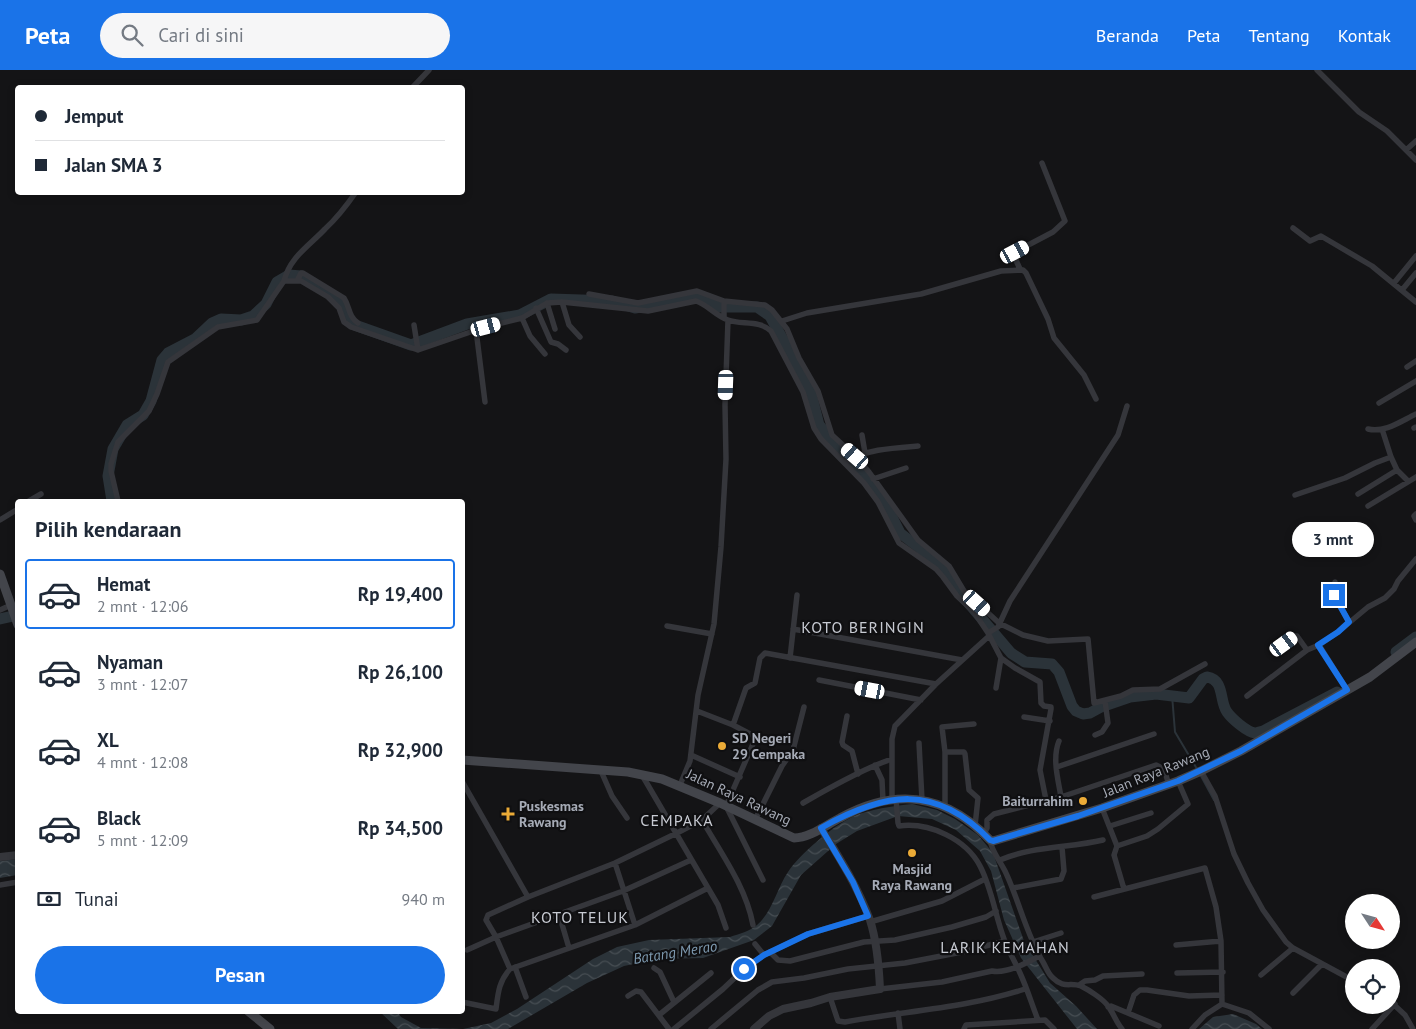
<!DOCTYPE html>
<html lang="id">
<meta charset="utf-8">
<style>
body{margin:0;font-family:"PT Sans",sans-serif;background:#f6f6f7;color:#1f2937;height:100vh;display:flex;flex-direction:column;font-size:19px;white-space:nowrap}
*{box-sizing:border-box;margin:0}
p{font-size:16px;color:#747a83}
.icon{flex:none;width:28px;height:28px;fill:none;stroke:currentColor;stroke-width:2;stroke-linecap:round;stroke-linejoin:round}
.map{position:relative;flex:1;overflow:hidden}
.panel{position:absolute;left:15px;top:429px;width:450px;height:515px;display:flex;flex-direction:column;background:#fff;border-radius:5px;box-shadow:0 2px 8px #0003}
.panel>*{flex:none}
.hud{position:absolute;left:15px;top:15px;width:450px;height:110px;border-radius:5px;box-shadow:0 2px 8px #0003;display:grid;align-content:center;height:110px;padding:0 20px;background:#fff}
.needle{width:32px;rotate:126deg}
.buttons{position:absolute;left:1345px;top:824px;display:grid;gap:10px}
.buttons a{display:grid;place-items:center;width:55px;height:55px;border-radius:50%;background:#fff;box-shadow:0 2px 8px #0003;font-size:25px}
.end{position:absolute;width:22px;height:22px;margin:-11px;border:6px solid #1a73e8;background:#fff;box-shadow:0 0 0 2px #fff}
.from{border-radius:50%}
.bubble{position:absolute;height:35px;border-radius:18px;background:#fff;box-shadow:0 2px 8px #0003;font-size:16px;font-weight:700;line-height:35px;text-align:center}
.car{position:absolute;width:15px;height:30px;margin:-15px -8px;border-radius:6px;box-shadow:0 0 4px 1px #0007;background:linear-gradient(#fff 24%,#345 0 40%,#fff 0 76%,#345 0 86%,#fff 0)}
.hud b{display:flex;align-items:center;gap:18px;height:48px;font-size:19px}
.hud b+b{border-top:1px solid #e0e1e3}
.hud i{width:12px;height:12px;background:#1f2937}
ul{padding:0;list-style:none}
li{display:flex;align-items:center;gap:15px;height:70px;margin:0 10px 8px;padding:0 10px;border:2px solid transparent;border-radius:5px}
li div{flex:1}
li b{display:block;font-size:19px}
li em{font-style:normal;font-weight:700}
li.current{border-color:#1a73e8}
li>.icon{width:45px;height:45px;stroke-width:1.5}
h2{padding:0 20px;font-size:22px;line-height:60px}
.pay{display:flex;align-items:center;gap:12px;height:55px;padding:0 20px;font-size:19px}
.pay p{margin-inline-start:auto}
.cta{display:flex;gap:10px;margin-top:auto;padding:10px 20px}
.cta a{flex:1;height:58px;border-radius:30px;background:#1a73e8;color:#fff;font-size:20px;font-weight:700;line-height:58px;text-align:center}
header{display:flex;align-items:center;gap:30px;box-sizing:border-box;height:70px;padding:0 25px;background:#1a73e8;color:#fff}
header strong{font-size:24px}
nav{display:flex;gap:28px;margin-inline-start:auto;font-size:18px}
.search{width:350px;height:45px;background:#f6f6f7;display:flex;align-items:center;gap:12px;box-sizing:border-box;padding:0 18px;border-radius:28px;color:#747a83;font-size:19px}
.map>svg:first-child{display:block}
.water{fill:url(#water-waves)}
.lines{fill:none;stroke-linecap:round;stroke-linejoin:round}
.stream{stroke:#2b3339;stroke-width:2}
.river{stroke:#2b3339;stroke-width:11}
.minor{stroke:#35363b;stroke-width:5.5}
.tertiary{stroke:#35363b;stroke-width:8}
.secondary{stroke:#43454b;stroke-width:9}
.route{stroke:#1a73e8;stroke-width:6}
.poi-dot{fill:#ebab37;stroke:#0f0f11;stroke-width:2}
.labels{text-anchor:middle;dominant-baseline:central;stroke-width:4.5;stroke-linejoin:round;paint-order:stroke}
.poi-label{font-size:14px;font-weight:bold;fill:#a6abb6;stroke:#0f0f11;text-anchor:start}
.street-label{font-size:14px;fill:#a6abb6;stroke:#0f0f11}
.water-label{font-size:15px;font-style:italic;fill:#7e9ab0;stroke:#0f0f11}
.quarter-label{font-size:16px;letter-spacing:1px;fill:#c7cad2;stroke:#0f0f11}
</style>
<header>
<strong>Peta</strong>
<div class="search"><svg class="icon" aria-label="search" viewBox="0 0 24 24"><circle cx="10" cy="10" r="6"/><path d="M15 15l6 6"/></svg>Cari di sini</div>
<nav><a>Beranda</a><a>Peta</a><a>Tentang</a><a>Kontak</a></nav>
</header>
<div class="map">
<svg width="1416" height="959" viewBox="0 0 1416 959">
<defs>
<pattern id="water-waves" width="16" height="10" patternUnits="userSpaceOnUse" patternTransform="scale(1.25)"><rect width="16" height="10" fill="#2b3339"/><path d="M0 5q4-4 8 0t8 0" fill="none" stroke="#474e53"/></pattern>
</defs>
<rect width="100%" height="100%" fill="#141416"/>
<path class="water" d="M 912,734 L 937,740 L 955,749 L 978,765 L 993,783 L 1024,871 L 1050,913 L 1076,936 L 1097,959 L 1077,959 L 1021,888 L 1004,850 L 991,801 L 980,781 L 956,760 L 932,749 L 898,746 L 857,761 L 836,774 L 801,805 L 772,856 L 754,870 L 703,888 L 657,889 L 624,896 L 587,913 L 508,959 L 398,959 L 379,941 L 397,941 L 401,947 L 421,958 L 463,959 L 491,953 L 517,939 L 593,889 L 617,877 L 649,870 L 730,867 C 739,864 750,861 757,855 C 773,841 777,818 788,802 C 800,784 833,756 852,747 C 869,739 894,736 912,734 Z
M 17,789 L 17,805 L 0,808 L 0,791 Z
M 1233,944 L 1256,954 L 1262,959 L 1199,959 L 1213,947 Z"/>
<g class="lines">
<path class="stream" d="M 1172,625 L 1175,662 L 1197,699
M 1201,706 L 1214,730"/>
<path class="river" d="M 112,431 L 108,406 L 113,379 L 127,355 L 143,345 L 151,331 L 162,290 L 168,283 L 195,269 L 212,253 L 221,249 L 241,250 L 253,246 L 266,234 L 277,212 L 289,205 L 301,206 L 337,228 L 352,254 L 411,275 L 467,254 L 520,245 L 551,229 L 612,231 L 635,238 L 697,227 L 718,237 L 757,237 L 770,246 L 810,319 L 819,355 L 881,425 L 900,463 L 943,496 L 965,529 L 1011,583 L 1025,592 L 1052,594 L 1059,602 L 1072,636 L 1076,641 L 1083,644 L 1090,643 L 1101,637 L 1130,627 L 1156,624 L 1189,628 L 1203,609 L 1207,607 C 1225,610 1219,631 1227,642 C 1232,649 1247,662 1255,663 C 1256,663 1263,661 1263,661 L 1337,622
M 0,549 L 18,545
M 1396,582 L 1416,567"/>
<path class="minor" d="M 1317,0 L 1359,42 L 1387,61 L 1416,90
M 412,18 L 429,0
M 1406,80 L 1416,71
M 1293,158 L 1310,171 L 1321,166 L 1372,196 L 1416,232
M 1020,199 L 1014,186 L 1015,182 L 1053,162 L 1065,151 L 1042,93
M 284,211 C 290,187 309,176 325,159 C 337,148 347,135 356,122
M 297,211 L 301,203 L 303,203 L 344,228 C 350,237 348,246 358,253
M 1394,213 L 1416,186
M 1402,220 L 1416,203
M 589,224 L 638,233 L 697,221 L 724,231 L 765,235 L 772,240 L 787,259 L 799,288 L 818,321 L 832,365 L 855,386 L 869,402 L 918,470 L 949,496 L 964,521 L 999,553 L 1023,565 L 1048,571 L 1088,569 L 1094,633 L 1121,626 L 1133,620 L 1160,619 L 1205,594
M 562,232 L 569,255 L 580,267
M 547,233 L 555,259
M 536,238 L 551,272 L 558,274 L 566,280
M 522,248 L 530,266 L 545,284
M 724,248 L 724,231
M 782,251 L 807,243 L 921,224 L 1001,201 L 1023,200 L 1026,203 L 1048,249 L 1054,268 L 1084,305 L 1096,329
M 414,255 L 418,280
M 476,260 L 485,332
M 1407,297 L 1416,291
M 1379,333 L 1416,311
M 1414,358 L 1416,357
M 1368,359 C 1385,363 1401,351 1416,344
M 1382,359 L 1391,387 L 1397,400 L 1408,411
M 862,365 L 865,383
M 845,392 C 868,379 892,378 918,376
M 873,409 L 906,398
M 1358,424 L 1397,400
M 1295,425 L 1345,408 L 1375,393 L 1391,387
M 29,431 L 41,424
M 118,431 L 111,401 L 111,394 L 118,372 L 149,341 L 157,324 L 168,292 L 218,257 L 257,250 L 284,211 L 301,211 L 328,227 L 339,238 L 344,252 L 351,257 L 418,280 L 482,258 L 522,248 L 547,233 L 562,232 L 648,241 L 696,231 C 708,235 716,246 728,250 C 741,255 760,250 771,261 L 803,322 L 814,358 L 821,369 L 864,413 L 878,432 L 899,473 L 936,499 L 943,507 L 957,526 L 974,542 L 988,563 L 1001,588 L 1015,598 L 1040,612 L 1041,633 L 1044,636 L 1051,637 L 1051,639 L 1040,700 L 1046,730
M 1368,436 L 1416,407
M 1416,444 L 1414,446 L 1416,450
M 0,450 L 18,439
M 1335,512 L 1334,525 L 1349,552
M 0,540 L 11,535
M 667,556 L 712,564
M 793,559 L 962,590
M 988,563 L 998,557 L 1010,531 L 1118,365 L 1127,336
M 1284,574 L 1294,566 L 1297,566 L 1307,580
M 790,588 L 797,525
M 819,610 L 921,630
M 996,618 L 1001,588
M 1347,620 L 1319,575 L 1338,562 L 1368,537 L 1385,528 L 1394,519 L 1398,511 L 1416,489
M 1247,626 L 1307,580 L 1319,575
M 697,641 L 733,655 L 756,667 L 726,736 L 763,810
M 847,646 L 842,672 L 843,675 L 852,681 L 858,704
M 1024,647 L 1050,651
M 733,655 L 746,618 L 755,613 L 760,588 L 765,583 L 936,614
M 1095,665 L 1102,662 L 1108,653 L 1105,631
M 1059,671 C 1052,688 1058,709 1061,727
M 919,673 L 922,730
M 945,682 L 964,682 L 965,684 L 969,720 L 978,728 L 975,756
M 691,685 L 740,707
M 875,695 L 882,710 L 883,731
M 1057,697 L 1154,664
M 601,701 L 612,726 L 627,748
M 1201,701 L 1215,726 L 1234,784 L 1248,813 L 1263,840 L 1286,872 L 1293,878 L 1354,911
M 642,705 L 718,835 L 726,858
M 462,711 L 528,827
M 680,715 L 690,691 L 698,625 L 714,554 L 721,477 L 726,389 L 725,335 L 728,250
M 896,729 L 898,753 L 899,756 C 929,752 966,769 980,796 C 992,819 995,845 1004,869 C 1008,880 1015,892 1020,903 C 1027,918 1032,935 1038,950
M 892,730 L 892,669 L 895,656 L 936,614 L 989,566
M 803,733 C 829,718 864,698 892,689
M 945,736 L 945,682 L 942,657 L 974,654
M 1102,738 L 1117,776 L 1114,785 L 1124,819
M 702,750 C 721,783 746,817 753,855
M 755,750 L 782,696 L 793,680 L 804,637
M 1110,756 L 1151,743
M 984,764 L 987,758 L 987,750 L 994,744 L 1061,727 L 1156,695 L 1164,699 L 1169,715
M 990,770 C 991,780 1000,791 1005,801 C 1019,830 1026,864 1043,892 C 1046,897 1048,904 1053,908 C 1064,919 1070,912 1081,916 C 1089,920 1103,929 1108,936 C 1114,944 1116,952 1122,959
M 1117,776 L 1147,766 L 1158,759 L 1188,734 L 1178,711
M 1000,790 C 1032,776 1070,778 1103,770
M 615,793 L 635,855
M 0,815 L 18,812
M 1013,818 L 1061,809 L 1064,801 L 1062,777
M 1094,827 L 1205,798 L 1216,837 L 1221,871 L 1222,934
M 559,844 L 569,878
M 870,852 L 942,831 L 985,809
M 1033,872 L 1061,863
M 755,874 L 764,885
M 1176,875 L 1221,871
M 467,880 L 496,867 L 623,821 L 691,790
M 770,882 L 778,890 L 790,891 L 864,872 L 895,870 L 952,857 L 986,847 L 996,841
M 515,897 L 526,927
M 654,898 L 660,902 L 674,932
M 510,899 L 496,867 L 486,850 L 488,845 L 528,827 L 615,793 L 677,763 L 702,750 L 720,733
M 1177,903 L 1223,902
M 1261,905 L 1293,878
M 1079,915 L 1085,911 L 1095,910 L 1103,906 L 1142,904
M 880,919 L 942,912 L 992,901 C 1007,904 1027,893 1039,886
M 1293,923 L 1322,894
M 628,926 L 636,921 L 641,922 L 669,959
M 830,927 L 838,951 L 845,952 C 905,941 967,938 1025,919
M 462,932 L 496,939 C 498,923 499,911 510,899 L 635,855 L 708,818
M 1391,932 L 1405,945 L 1413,959
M 1108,937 L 1111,936 L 1159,956
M 898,943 L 900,959
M 1128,943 L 1134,925 L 1140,920 L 1147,920 L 1189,926 L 1222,925
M 659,945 L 711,903
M 674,959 L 723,919 L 744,899 L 764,885 L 808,864 L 868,846
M 711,959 L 758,920 L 772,912 L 804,908 L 848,899 L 905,893 L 962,882 L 1005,871
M 964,959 L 966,955 L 1045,950 L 1054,959
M 1192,959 L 1205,945 L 1222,934 L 1249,943 L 1269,959
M 1372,959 L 1395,934"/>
<path class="tertiary" d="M 0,787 L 18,785
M 754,959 L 769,946 L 783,939 L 811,933 L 830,927 L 880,919 C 879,897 877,872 870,850 C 858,817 839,787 821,758"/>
<path class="secondary" d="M 0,504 L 18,555
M 462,690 L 628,702 L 662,709 L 720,733 L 794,768 C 810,768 826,755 840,748 C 896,717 945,723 990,770 L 993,771 L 1102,738 L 1178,711 L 1201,701 L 1241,681 L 1370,607 L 1416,572
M 248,941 L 270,959"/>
</g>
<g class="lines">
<path class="route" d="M 744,899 L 764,885 L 808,864 L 868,846 L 853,812 L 821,758 C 885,722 935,713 990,770 L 993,771 L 1078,746 L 1178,711 L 1241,681 L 1347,620 L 1318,575 L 1338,562 L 1349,552 L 1334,525"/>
</g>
<g class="poi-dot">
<circle cx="722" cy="676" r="5"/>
<circle cx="1083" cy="731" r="5"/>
<path d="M505.5 736.5h5v5h5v5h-5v5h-5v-5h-5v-5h5z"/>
<circle cx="912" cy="783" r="5"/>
</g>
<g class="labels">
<g class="poi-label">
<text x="732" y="668">SD Negeri<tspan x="732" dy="16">29 Cempaka</tspan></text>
<text x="1073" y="731" text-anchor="end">Baiturrahim</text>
<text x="519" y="736">Puskesmas<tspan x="519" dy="16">Rawang</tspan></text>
<text x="912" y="799" text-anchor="middle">Masjid<tspan x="912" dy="16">Raya Rawang</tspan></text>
</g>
<g class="street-label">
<text transform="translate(1156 702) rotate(-22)">Jalan Raya Rawang</text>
<text transform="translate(739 727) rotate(25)">Jalan Raya Rawang</text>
</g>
<g class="water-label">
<text transform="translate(675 882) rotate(-9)">Batang Merao</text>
</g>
<g class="quarter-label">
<text x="863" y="557">KOTO BERINGIN</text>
<text x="677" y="750">CEMPAKA</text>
<text x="580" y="847">KOTO TELUK</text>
<text x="1005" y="877">LARIK KEMAHAN</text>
</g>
</g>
</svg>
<div class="buttons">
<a><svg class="needle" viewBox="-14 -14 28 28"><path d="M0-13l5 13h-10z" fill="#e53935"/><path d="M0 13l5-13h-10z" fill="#747a83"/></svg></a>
<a><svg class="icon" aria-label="locate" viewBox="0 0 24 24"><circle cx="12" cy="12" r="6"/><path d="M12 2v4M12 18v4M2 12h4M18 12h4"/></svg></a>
</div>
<i class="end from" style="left:744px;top:899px"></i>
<i class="end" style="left:1334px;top:525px"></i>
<div class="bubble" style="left:1292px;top:452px;width:82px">3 mnt</div>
<i class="car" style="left:1015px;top:182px;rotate:62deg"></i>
<i class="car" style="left:486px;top:257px;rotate:75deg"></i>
<i class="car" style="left:726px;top:315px;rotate:182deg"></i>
<i class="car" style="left:855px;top:386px;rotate:311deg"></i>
<i class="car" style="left:977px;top:533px;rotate:132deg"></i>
<i class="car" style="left:1284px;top:574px;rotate:54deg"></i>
<i class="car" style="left:870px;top:620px;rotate:281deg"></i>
<div class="hud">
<b><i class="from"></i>Jemput</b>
<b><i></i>Jalan SMA 3</b>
</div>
<section class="panel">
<h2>Pilih kendaraan</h2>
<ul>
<li class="current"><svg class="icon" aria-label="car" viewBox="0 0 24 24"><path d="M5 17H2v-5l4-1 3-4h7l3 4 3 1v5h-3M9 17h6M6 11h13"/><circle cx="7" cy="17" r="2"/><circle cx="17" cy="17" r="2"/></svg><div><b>Hemat</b><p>2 mnt · 12:06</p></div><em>Rp 19,400</em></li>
<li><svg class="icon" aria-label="car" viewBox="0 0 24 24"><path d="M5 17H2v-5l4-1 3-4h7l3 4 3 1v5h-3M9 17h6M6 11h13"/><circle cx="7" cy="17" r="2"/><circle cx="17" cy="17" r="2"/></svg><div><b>Nyaman</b><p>3 mnt · 12:07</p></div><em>Rp 26,100</em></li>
<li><svg class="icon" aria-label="car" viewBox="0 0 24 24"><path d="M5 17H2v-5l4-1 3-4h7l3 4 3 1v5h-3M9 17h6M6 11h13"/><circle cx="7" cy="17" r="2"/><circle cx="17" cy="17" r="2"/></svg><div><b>XL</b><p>4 mnt · 12:08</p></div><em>Rp 32,900</em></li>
<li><svg class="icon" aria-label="car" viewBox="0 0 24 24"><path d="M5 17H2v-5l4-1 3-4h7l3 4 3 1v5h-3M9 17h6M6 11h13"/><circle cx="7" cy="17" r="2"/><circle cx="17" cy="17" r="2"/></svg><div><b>Black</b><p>5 mnt · 12:09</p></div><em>Rp 34,500</em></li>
</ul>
<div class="pay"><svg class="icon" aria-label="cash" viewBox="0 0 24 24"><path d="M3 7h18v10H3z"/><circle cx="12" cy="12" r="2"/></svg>Tunai<p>940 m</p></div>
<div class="cta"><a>Pesan</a></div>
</section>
</div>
